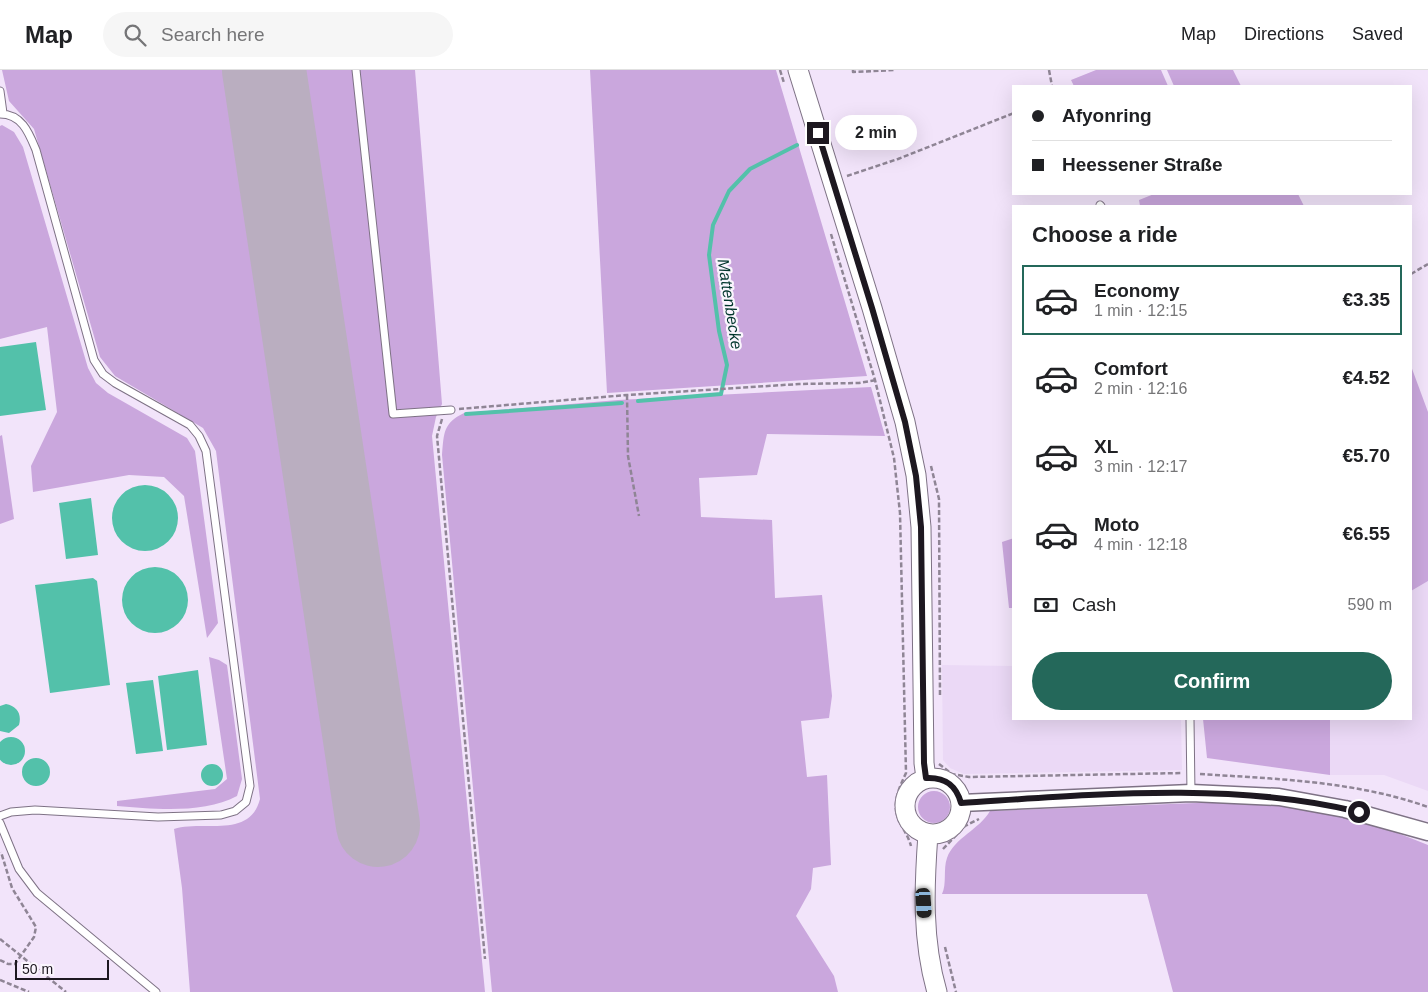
<!DOCTYPE html>
<meta charset="utf-8">
<style>
body{margin:0;font-family:Helvetica,sans-serif;background:#f6f6f6;color:#202124;height:100vh;display:flex;flex-direction:column;font-size:19px;white-space:nowrap}
*{box-sizing:border-box;margin:0}
p{font-size:16px;color:#757577}
.icon{flex:none;width:28px;height:28px;fill:none;stroke:currentColor;stroke-width:2;stroke-linecap:round;stroke-linejoin:round}
.map{position:relative;flex:1;overflow:hidden}
.drawer{position:absolute;left:1012px;top:135px;width:400px;height:515px;display:flex;flex-direction:column;background:#fff;border-radius:0px;box-shadow:0 5px 20px #0002}
.drawer>*{flex:none}
.guide{position:absolute;left:1012px;top:15px;width:400px;height:110px;border-radius:0px;box-shadow:0 5px 20px #0002;display:grid;align-content:center;height:110px;padding:0 20px;background:#fff}
.scale{position:absolute;left:15px;bottom:12px;width:94px;box-sizing:border-box;padding-left:5px;border:2px solid #1d1820;border-top:0;font-size:14px;line-height:18px;white-space:nowrap;color:#1d1820;-webkit-text-stroke:4px #faf5fd;paint-order:stroke}
.end{position:absolute;width:22px;height:22px;margin:-11px;border:6px solid #1d1820;background:#fff;box-shadow:0 0 0 2px #fff}
.from{border-radius:50%}
.bubble{position:absolute;height:35px;border-radius:18px;background:#fff;box-shadow:0 5px 20px #0002;font-size:16px;font-weight:800;line-height:35px;text-align:center}
.car{position:absolute;width:15px;height:30px;margin:-15px -8px;border-radius:6px;box-shadow:0 0 4px 1px #0007;background:linear-gradient(#222 24%,#8ab4d8 0 40%,#222 0 76%,#8ab4d8 0 86%,#222 0)}
.guide b{display:flex;align-items:center;gap:18px;height:48px;font-size:19px}
.guide b+b{border-top:1px solid #e0e0e0}
.guide i{width:12px;height:12px;background:#202124}
ul{padding:0;list-style:none}
li{display:flex;align-items:center;gap:15px;height:70px;margin:0 10px 8px;padding:0 10px;border:2px solid transparent;border-radius:0px}
li div{flex:1}
li b{display:block;font-size:19px}
li em{font-style:normal;font-weight:800}
li.on{border-color:#24685a}
li>.icon{width:45px;height:45px;stroke-width:1.5}
h2{padding:0 20px;font-size:22px;line-height:60px}
.pay{display:flex;align-items:center;gap:12px;height:55px;padding:0 20px;font-size:19px}
.pay p{margin-inline-start:auto}
.button{display:flex;gap:10px;margin-top:auto;padding:10px 20px}
.button a{flex:1;height:58px;border-radius:30px;background:#24685a;color:#fff;font-size:20px;font-weight:800;line-height:58px;text-align:center}
header{display:flex;align-items:center;gap:30px;box-sizing:border-box;height:70px;padding:0 25px;background:#fff;border-bottom:1px solid #e0e0e0}
header strong{font-size:24px}
nav{display:flex;gap:28px;margin-inline-start:auto;font-size:18px}
.search{width:350px;height:45px;background:#f6f6f6;display:flex;align-items:center;gap:12px;box-sizing:border-box;padding:0 18px;border-radius:28px;color:#757577;font-size:19px}
.map>svg:first-child{display:block}
.built{fill:#ebd9f6}
.green{fill:#caa7dd}
.water{fill:#53c1aa}
.lines{fill:none;stroke-linecap:round;stroke-linejoin:round}
.stream{stroke:#53c1aa;stroke-width:4}
.runway{stroke:#baaec0;stroke-width:84}
.service-casing{stroke:#7e7285;stroke-width:9}
.tertiary-casing{stroke:#7e7285;stroke-width:19}
.secondary-casing{stroke:#7e7285;stroke-width:21}
.path{stroke:#8f8595;stroke-width:2.5;stroke-dasharray:5 2.5;stroke-linecap:butt}
.service{stroke:#fff;stroke-width:7}
.tertiary{stroke:#fff;stroke-width:16}
.secondary{stroke:#fff;stroke-width:19}
.route{stroke:#1d1820;stroke-width:6}
.labels{text-anchor:middle;dominant-baseline:central;stroke-width:4.5;stroke-linejoin:round;paint-order:stroke}
.water-label{font-size:16px;font-style:italic;fill:#00352c;stroke:#faf5fd}
</style>
<header>
<strong>Map</strong>
<div class="search"><svg class="icon" aria-label="search" viewBox="0 0 24 24"><circle cx="10" cy="10" r="6"/><path d="M15 15l6 6"/></svg>Search here</div>
<nav><a>Map</a><a>Directions</a><a>Saved</a></nav>
</header>
<div class="map">
<svg width="1428" height="922" viewBox="0 0 1428 922">
<rect width="100%" height="100%" fill="#f2e4fa"/>
<path class="built" d="M 1428,511 L 1428,721 L 1384,705 L 1330,705 L 1330,649 L 1411,649 L 1411,521 Z
M 942,595 L 1014,596 L 1014,649 L 1181,649 L 1182,700 L 964,704 L 950,698 L 943,690 Z"/>
<path class="green" d="M 2,0 L 415,0 L 442,334 L 436,347 L 432,366 L 485,922 L 190,922 L 182,818 L 174,759 C 202,750 250,769 260,729 L 216,381 L 203,358 L 115,306 L 100,287 L 34,59 L 9,31 Z
M 590,0 L 776,0 L 867,306 L 607,323 Z
M 1096,0 L 1161,0 L 1168,16 L 1074,16 L 1071,10 Z
M 1167,0 L 1233,0 L 1241,16 L 1174,16 Z
M 2,55 L 14,62 L 23,77 L 88,298 L 96,313 L 108,323 L 187,368 L 195,381 L 218,553 L 207,568 L 184,426 L 164,407 L 129,405 L 33,422 L 31,396 L 57,342 L 47,257 L 0,269 L 0,56 Z
M 1154,124 L 1298,124 L 1304,136 L 1140,136 L 1139,130 Z
M 1411,296 L 1428,342 L 1428,511 L 1411,521 Z
M 871,317 L 885,366 L 767,364 L 757,405 L 699,408 L 701,447 L 772,450 L 775,528 L 822,525 L 832,626 L 829,648 L 801,651 L 807,707 L 827,705 L 831,795 L 813,798 L 811,819 L 796,846 L 834,906 L 838,922 L 492,922 L 442,385 C 444,363 443,353 464,343 L 618,330 Z
M 2,365 L 14,449 L 0,454 L 0,366 Z
M 1014,468 L 1014,538 L 1009,538 L 1002,472 Z
M 209,587 L 219,590 L 227,595 L 242,709 L 237,726 C 204,744 154,739 117,736 L 117,731 L 215,719 L 227,709 Z
M 1203,649 L 1330,649 L 1330,705 L 1207,688 Z
M918 737a16 16 0 1 1 32 0a16 16 0 1 1-32 0Z
M 1222,732 C 1244,733 1266,731 1288,734 C 1336,740 1383,757 1428,775 L 1428,922 L 1173,922 L 1147,824 L 942,824 C 947,814 943,799 947,788 C 954,768 980,759 990,741 Z"/>
<path class="water" d="M 36,272 L 46,340 L 0,346 L 0,277 Z
M112 448a33 33 0 1 1 66 0a33 33 0 1 1-66 0Z
M 91,428 L 98,485 L 66,489 L 59,433 Z
M122 530a33 33 0 1 1 66 0a33 33 0 1 1-66 0Z
M 93,508 L 97,511 L 110,615 L 50,623 L 35,515 Z
M 198,600 L 207,675 L 167,680 L 158,606 Z
M 153,610 L 163,681 L 136,684 L 126,613 Z
M 6,634 C 17,636 22,644 19,655 L 9,663 L 0,661 L 0,636 Z
M-3 681a14 14 0 1 1 28 0a14 14 0 1 1-28 0Z
M22 702a14 14 0 1 1 28 0a14 14 0 1 1-28 0Z
M201 705a11 11 0 1 1 22 0a11 11 0 1 1-22 0Z"/>
<g class="lines">
<path class="stream" d="M 638,331 L 721,324 L 727,295 L 719,261 L 709,185 L 713,155 L 729,121 L 750,99 L 797,75
M 466,344 L 622,333"/>
<path class="runway" d="M 264,0 L 378,755"/>
<g class="service-casing">
<path id="service" d="M 356,0 L 393,344 L 451,340
M 0,21 L 3,43
M 0,44 C 22,44 29,63 36,80 L 94,290 L 103,304 L 115,313 L 190,355 L 199,366 L 206,381 L 250,716 L 246,732 L 235,741 L 221,745 L 158,747 L 35,740 L 11,742 L 0,746
M 1100,135 L 1101,136
M 1190,649 L 1191,723
M 0,753 L 19,799 L 37,823 L 156,922"/>
</g>
<g class="tertiary-casing">
<path id="tertiary" d="M 961,733 L 1191,723 L 1279,727 L 1345,739 L 1428,762"/>
</g>
<g class="secondary-casing">
<path id="secondary" d="M 798,0 L 872,238 L 905,352 L 916,405 L 921,457 L 924,693 L 926,708
M905 736a28 28 0 1 1 56 0a28 28 0 1 1-56 0Z
M 928,764 C 924,818 922,870 937,922"/>
</g>
<path class="path" d="M 780,0 L 784,13
M 853,0 L 853,2 L 895,0
M 1049,0 L 1052,16
M 847,106 L 898,89 L 1014,43
M 831,164 L 875,310 L 894,388 L 900,443 L 906,703 C 899,718 891,735 899,750 C 903,760 908,765 911,776
M 1411,204 L 1428,194
M 627,325 L 628,386 L 639,446
M 459,339 L 627,325 L 799,314 L 859,313 L 877,310
M 442,349 L 437,366 L 485,889
M 931,396 L 939,429 L 940,627
M 939,694 L 952,704 L 969,707 L 1182,703
M 1200,704 C 1277,709 1355,711 1428,737
M 943,779 L 965,756 L 979,749
M 0,869 L 66,922
M 945,877 L 956,922
M 0,890 L 8,894 L 15,894 L 34,867 L 36,857 L 12,818 L 1,782
M 0,910 L 29,922"/>
<use href="#service" class="service"/>
<use href="#tertiary" class="tertiary"/>
<use href="#secondary" class="secondary"/>
</g>
<g class="lines">
<path class="route" d="M 818,63 L 872,238 L 905,352 L 916,406 L 921,457 L 924,693 L 926,708 C 945,707 956,715 961,733 C 1088,725 1235,711 1359,742"/>
</g>
<g class="labels">
<g class="water-label">
<text transform="translate(730 234) rotate(81)">Mattenbecke</text>
</g>
</g>
</svg>
<div class="scale">50 m</div>
<i class="end from" style="left:1359px;top:742px"></i>
<i class="end" style="left:818px;top:63px"></i>
<div class="bubble" style="left:835px;top:45px;width:82px">2 min</div>
<i class="car" style="left:924px;top:833px;rotate:176deg"></i>
<div class="guide">
<b><i class="from"></i>Afyonring</b>
<b><i></i>Heessener Straße</b>
</div>
<section class="drawer">
<h2>Choose a ride</h2>
<ul>
<li class="on"><svg class="icon" aria-label="car" viewBox="0 0 24 24"><path d="M5 17H2v-5l4-1 3-4h7l3 4 3 1v5h-3M9 17h6M6 11h13"/><circle cx="7" cy="17" r="2"/><circle cx="17" cy="17" r="2"/></svg><div><b>Economy</b><p>1 min · 12:15</p></div><em>€3.35</em></li>
<li><svg class="icon" aria-label="car" viewBox="0 0 24 24"><path d="M5 17H2v-5l4-1 3-4h7l3 4 3 1v5h-3M9 17h6M6 11h13"/><circle cx="7" cy="17" r="2"/><circle cx="17" cy="17" r="2"/></svg><div><b>Comfort</b><p>2 min · 12:16</p></div><em>€4.52</em></li>
<li><svg class="icon" aria-label="car" viewBox="0 0 24 24"><path d="M5 17H2v-5l4-1 3-4h7l3 4 3 1v5h-3M9 17h6M6 11h13"/><circle cx="7" cy="17" r="2"/><circle cx="17" cy="17" r="2"/></svg><div><b>XL</b><p>3 min · 12:17</p></div><em>€5.70</em></li>
<li><svg class="icon" aria-label="car" viewBox="0 0 24 24"><path d="M5 17H2v-5l4-1 3-4h7l3 4 3 1v5h-3M9 17h6M6 11h13"/><circle cx="7" cy="17" r="2"/><circle cx="17" cy="17" r="2"/></svg><div><b>Moto</b><p>4 min · 12:18</p></div><em>€6.55</em></li>
</ul>
<div class="pay"><svg class="icon" aria-label="cash" viewBox="0 0 24 24"><path d="M3 7h18v10H3z"/><circle cx="12" cy="12" r="2"/></svg>Cash<p>590 m</p></div>
<div class="button"><a>Confirm</a></div>
</section>
</div>
